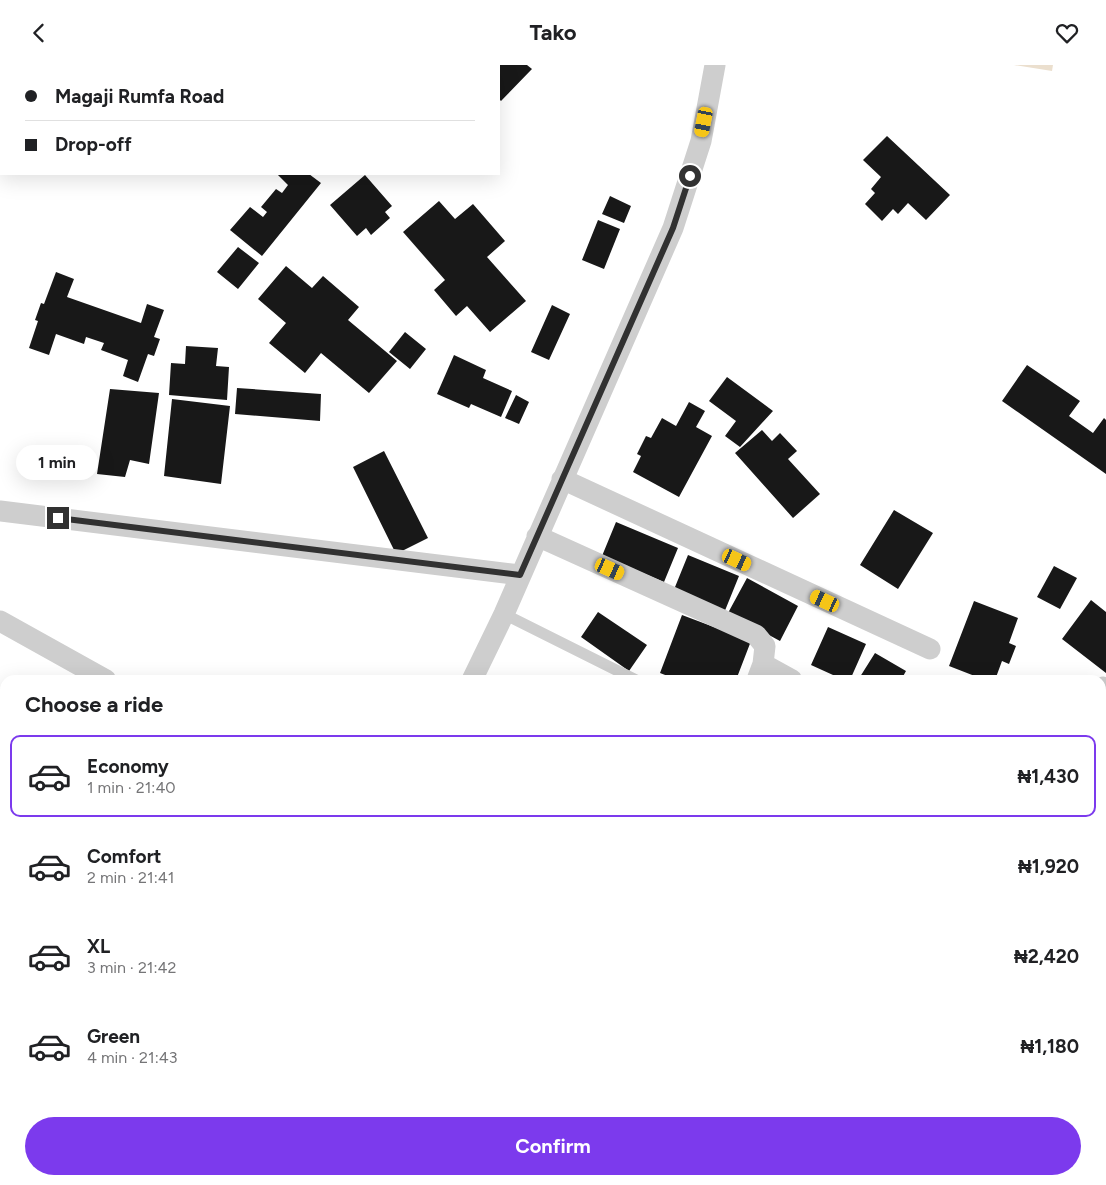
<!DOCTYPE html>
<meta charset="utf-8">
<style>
body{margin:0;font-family:Figtree,sans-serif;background:#f6f6f6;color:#202124;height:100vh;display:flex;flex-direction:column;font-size:19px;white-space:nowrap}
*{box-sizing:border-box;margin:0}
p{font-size:16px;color:#757577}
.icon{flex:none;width:28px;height:28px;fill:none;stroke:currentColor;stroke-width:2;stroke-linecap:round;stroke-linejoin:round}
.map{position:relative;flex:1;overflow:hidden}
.drawer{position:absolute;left:0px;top:610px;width:1106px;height:510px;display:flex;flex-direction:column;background:#fff;border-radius:15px 15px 0 0;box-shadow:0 5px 20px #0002}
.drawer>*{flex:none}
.hud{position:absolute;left:0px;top:0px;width:500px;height:110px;box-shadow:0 5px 20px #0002;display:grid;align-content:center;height:110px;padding:0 25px;background:#fff}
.end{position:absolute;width:22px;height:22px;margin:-11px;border:6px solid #313131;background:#fff;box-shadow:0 0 0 2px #fff}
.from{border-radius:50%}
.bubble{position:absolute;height:35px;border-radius:18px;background:#fff;box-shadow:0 5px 20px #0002;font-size:16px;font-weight:700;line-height:35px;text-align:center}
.car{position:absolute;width:15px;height:30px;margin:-15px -8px;border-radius:6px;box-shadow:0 0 4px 1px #0007;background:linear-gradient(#f5c518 24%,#345 0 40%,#f5c518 0 76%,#345 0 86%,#f5c518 0)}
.hud b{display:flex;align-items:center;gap:18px;height:48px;font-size:19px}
.hud b+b{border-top:1px solid #e0e0e0}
.hud i{width:12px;height:12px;background:#202124}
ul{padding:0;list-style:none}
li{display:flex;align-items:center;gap:15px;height:82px;margin:0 10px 8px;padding:0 15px;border:2px solid transparent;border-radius:10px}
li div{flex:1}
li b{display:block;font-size:19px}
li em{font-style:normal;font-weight:700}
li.on{border-color:#7c3aed}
li>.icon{width:45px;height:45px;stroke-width:1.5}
h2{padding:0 25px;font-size:22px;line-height:60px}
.action{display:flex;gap:10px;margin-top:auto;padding:10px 25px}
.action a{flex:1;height:58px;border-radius:30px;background:#7c3aed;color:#fff;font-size:20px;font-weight:700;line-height:58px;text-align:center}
header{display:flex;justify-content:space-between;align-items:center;height:65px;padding:0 25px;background:#fff;font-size:22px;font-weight:700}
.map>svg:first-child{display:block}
.water{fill:#ebdfce}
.building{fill:#181818}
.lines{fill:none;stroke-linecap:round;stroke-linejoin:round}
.lane{stroke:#cecece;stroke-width:11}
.street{stroke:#cecece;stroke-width:21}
.route{stroke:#313131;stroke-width:6}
</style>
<header><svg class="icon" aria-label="back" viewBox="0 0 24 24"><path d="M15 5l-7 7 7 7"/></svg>Tako<svg class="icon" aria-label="heart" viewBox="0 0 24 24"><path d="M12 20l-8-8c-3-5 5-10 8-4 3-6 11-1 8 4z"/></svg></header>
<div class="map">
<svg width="1106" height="1120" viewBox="0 0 1106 1120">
<rect width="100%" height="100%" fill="#fff"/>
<path class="water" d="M 1014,0 L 1053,0 L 1052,6 Z"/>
<path class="building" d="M 499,0 L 527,0 L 532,4 L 501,36 L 499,34 Z
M 887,71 L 950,130 L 926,155 L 908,138 L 898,149 L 893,144 L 882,156 L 865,139 L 875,128 L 871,124 L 881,112 L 863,95 Z
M 277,109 L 309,109 L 321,118 L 262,191 L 230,165 L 250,142 L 263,152 L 267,147 L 261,142 L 276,124 L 282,128 L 288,120 Z
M 365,110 L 392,141 L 385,147 L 390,153 L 371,170 L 366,163 L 357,171 L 330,140 Z
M 610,131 L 631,141 L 624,158 L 602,149 Z
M 439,136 L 455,154 L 473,139 L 505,176 L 487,192 L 526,236 L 490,267 L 467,241 L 456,251 L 434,225 L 445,215 L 403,167 Z
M 598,155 L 620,164 L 604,204 L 582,195 Z
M 238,182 L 259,198 L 238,224 L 217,207 Z
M 286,201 L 312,223 L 323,211 L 359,242 L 348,255 L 397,296 L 369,328 L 321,288 L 305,308 L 269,278 L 286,258 L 258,234 Z
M 56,207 L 74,214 L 67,232 L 141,258 L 147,239 L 164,245 L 154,272 L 160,274 L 154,291 L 148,289 L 138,317 L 123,311 L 128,295 L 101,285 L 104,278 L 86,272 L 84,279 L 56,269 L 49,290 L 29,283 L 38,256 L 35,255 L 41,238 L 44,239 Z
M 552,240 L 570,249 L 549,295 L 531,287 Z
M 405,267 L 426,284 L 410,304 L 389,287 Z
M 186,281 L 218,283 L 216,301 L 229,302 L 227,335 L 169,330 L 171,298 L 185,299 Z
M 454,290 L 486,305 L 483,313 L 512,326 L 501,352 L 471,339 L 469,343 L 437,329 Z
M 1027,300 L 1080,336 L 1069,351 L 1093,368 L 1104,353 L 1106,355 L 1106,409 L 1002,336 Z
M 727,312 L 773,346 L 740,382 L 725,371 L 736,356 L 709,336 Z
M 237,323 L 321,329 L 320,356 L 235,349 Z
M 110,324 L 159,328 L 149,399 L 130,395 L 125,412 L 97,409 Z
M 516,330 L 529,337 L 519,359 L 505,353 Z
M 172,334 L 230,341 L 221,419 L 164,411 Z
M 689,337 L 705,346 L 696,362 L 712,371 L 679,432 L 633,407 L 641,391 L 637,389 L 646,371 L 651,373 L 662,353 L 676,361 Z
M 762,365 L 772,376 L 780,368 L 797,386 L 788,394 L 820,429 L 793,453 L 735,388 Z
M 384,386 L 428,473 L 396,489 L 353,402 Z
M 894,445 L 933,468 L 898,524 L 860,500 Z
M 616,457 L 678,483 L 664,517 L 602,491 Z
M 688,490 L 739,511 L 724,548 L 673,527 Z
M 1054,501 L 1077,513 L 1060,544 L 1037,532 Z
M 747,513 L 798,541 L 780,576 L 728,548 Z
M 1091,535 L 1106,547 L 1106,608 L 1062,574 Z
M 974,536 L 1018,553 L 1009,578 L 1016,581 L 1009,599 L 1002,596 L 995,615 L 985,615 L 949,601 Z
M 598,547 L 647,580 L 629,606 L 581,572 Z
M 682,550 L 751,576 L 736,615 L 678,615 L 660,608 Z
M 828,562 L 866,579 L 850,615 L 844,615 L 811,600 Z
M 875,588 L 906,606 L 901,615 L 858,615 Z
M 1104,676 L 1106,678 L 1106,750 L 1101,746 L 1101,679 Z
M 1101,773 L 1106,776 L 1106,798 L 1101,805 Z
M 2,854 L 5,857 L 5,901 L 0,905 L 0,857 Z
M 5,936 L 5,951 L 0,946 L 0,940 Z
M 1106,1043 L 1106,1120 L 1088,1120 L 1081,1115 L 1101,1115 L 1101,1050 Z
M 643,1115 L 668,1115 L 671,1119 L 636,1120 Z
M 743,1115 L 788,1115 L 792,1118 L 791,1120 L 747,1120 L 748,1118 Z"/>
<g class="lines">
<path class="lane" d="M 504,549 L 636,615"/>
<path class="street" d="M 562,414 L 930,584
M 0,446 L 520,510
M 537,471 L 756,570 L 765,581 L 763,599 L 757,615
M 0,556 L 106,615
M 763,599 L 792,615
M 472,615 L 504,549 L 673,163 L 701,76 L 715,0
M 1103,622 L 1106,624
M 1101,964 L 1106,957
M 34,1120 L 41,1115
M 984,1120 L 988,1115"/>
</g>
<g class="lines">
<path class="route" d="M 58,453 L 520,510 L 673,163 L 690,111"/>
</g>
</svg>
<i class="end from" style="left:690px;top:111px"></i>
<i class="end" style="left:58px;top:453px"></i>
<div class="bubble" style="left:16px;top:380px;width:82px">1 min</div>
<i class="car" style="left:704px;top:57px;rotate:191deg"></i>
<i class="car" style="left:737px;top:495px;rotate:115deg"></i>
<i class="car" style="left:610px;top:504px;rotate:114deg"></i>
<i class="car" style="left:825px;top:536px;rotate:295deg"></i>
<div class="hud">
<b><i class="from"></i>Magaji Rumfa Road</b>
<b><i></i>Drop-off</b>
</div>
<section class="drawer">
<h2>Choose a ride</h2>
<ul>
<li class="on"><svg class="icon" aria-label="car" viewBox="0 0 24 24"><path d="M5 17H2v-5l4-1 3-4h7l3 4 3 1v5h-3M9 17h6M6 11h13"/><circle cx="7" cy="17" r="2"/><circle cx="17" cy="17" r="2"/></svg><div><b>Economy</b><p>1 min · 21:40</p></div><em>₦1,430</em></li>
<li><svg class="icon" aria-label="car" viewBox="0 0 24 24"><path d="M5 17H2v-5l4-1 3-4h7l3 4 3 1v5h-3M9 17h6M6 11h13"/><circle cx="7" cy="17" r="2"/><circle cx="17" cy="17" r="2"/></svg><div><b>Comfort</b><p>2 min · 21:41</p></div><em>₦1,920</em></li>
<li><svg class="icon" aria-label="car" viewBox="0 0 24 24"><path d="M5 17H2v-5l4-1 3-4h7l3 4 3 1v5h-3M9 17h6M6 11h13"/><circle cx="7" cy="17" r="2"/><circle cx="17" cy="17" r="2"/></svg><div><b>XL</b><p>3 min · 21:42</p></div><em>₦2,420</em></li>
<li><svg class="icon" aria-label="car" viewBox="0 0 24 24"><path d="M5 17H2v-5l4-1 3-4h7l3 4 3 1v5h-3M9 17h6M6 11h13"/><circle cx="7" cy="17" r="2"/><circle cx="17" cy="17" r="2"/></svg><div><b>Green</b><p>4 min · 21:43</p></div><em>₦1,180</em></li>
</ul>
<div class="action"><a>Confirm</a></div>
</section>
</div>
